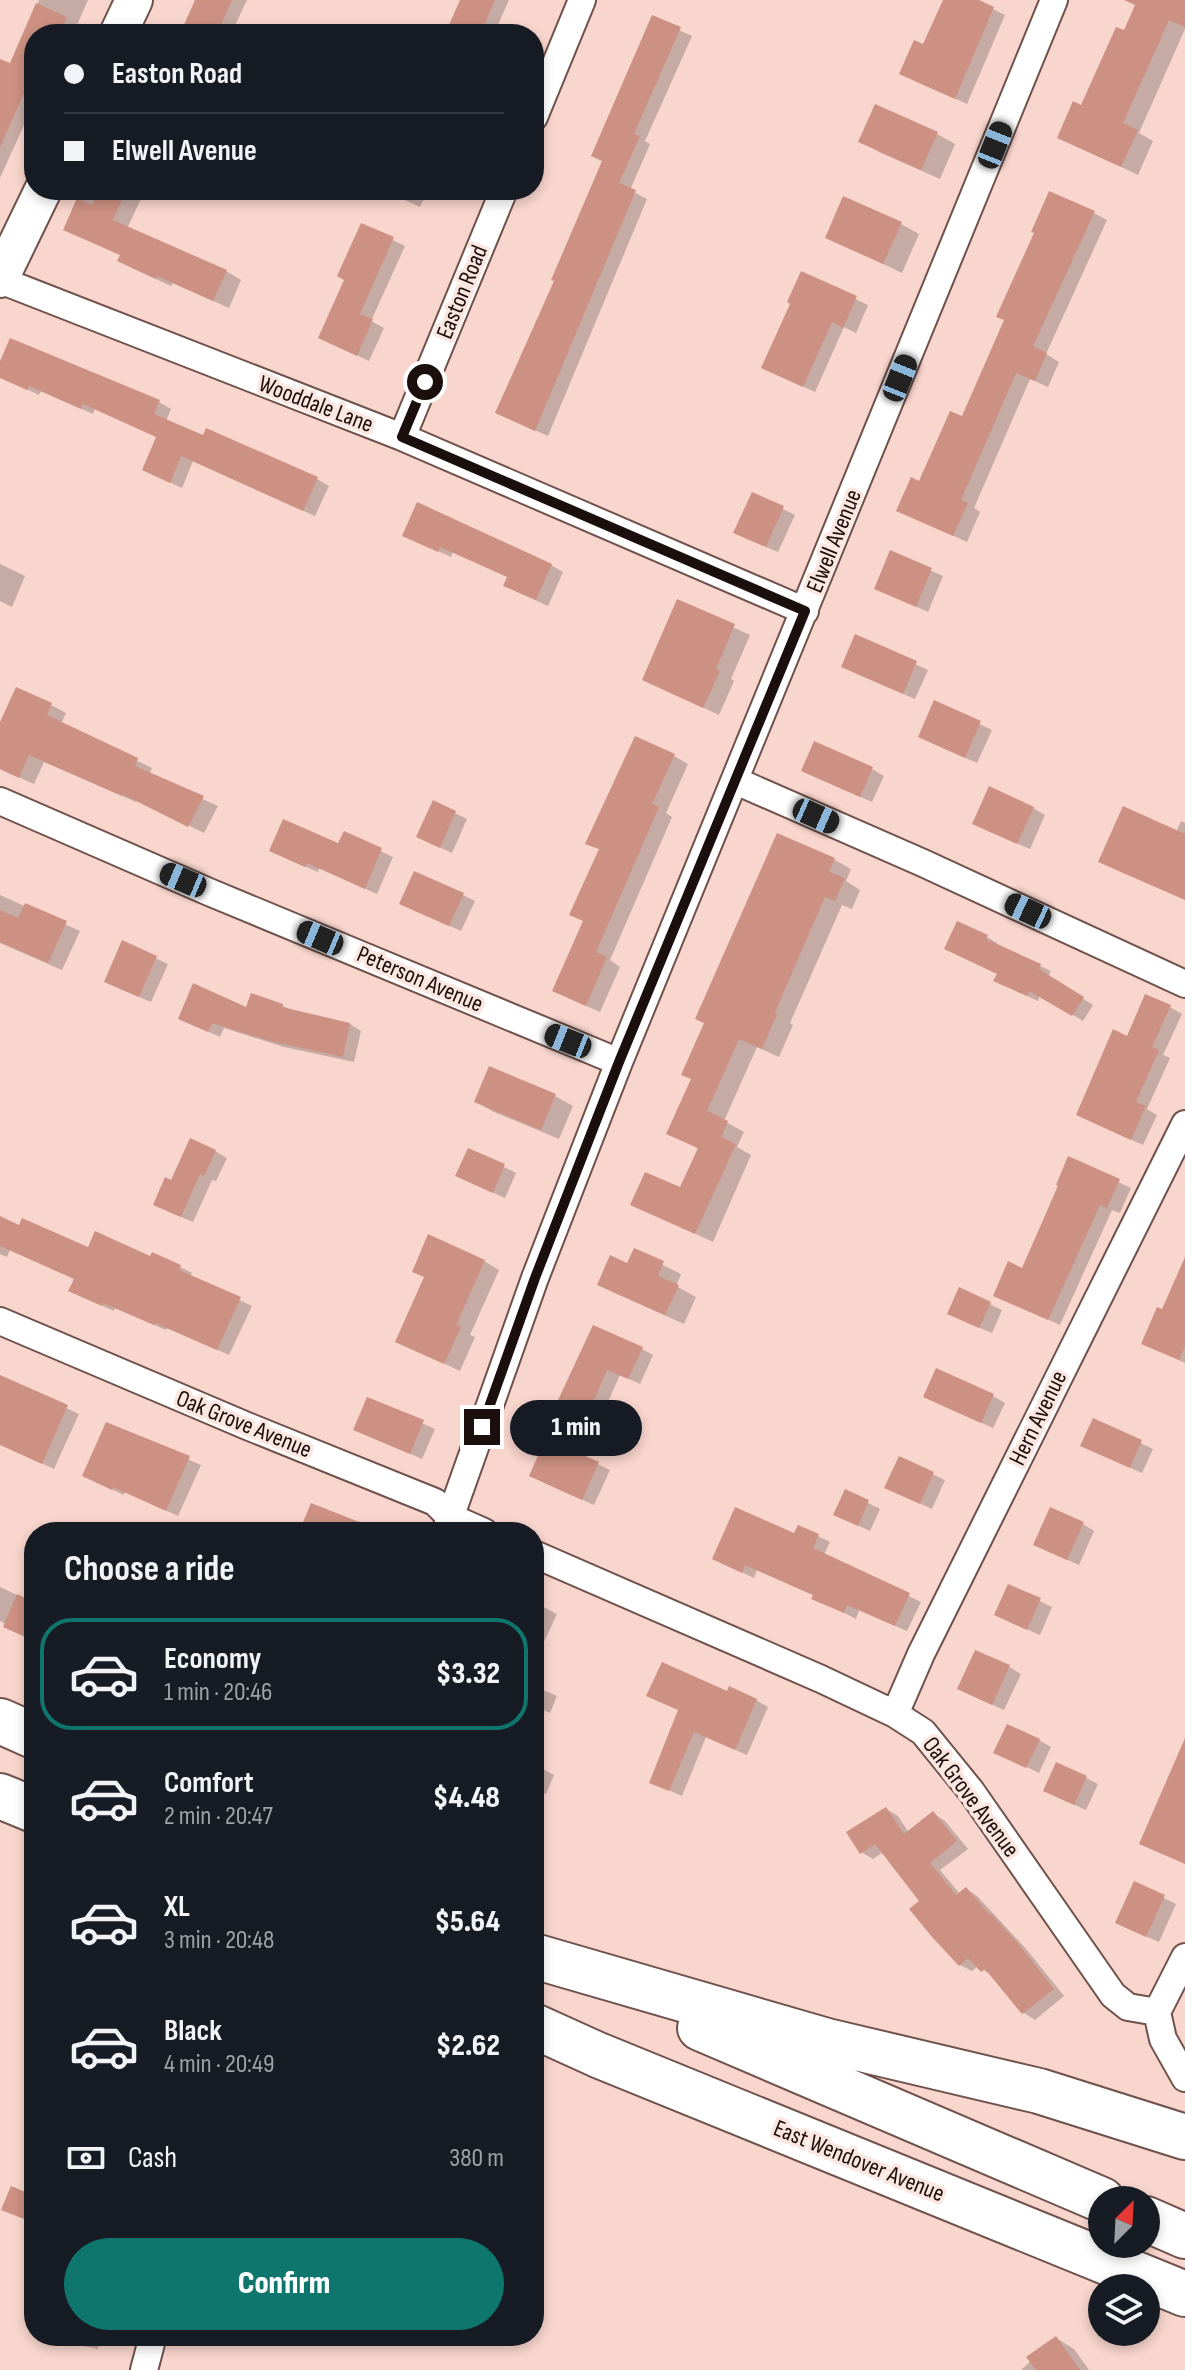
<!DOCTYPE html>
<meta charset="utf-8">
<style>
body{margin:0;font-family:"Sofia Sans Condensed",sans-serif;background:#20242c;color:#f1f3f6;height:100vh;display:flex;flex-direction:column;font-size:30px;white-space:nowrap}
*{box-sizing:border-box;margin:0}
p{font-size:26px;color:#9ea1a6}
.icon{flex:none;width:44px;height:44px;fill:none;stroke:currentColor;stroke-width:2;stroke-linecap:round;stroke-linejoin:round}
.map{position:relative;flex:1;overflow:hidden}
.sheet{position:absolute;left:24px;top:1522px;width:520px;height:824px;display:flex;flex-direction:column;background:#171b24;border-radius:32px;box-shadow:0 4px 12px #0003}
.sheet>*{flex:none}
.banner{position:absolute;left:24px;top:24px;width:520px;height:176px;border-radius:32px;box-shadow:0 4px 12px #0003;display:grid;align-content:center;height:176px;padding:0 40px;background:#171b24}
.needle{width:52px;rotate:24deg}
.fabs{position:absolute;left:1088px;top:2186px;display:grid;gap:16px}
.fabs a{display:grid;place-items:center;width:72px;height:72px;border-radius:50%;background:#171b24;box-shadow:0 4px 12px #0003;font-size:40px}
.end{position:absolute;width:36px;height:36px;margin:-18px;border:10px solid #1a0f0c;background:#fff;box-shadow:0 0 0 4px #fff}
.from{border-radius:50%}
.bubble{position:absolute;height:56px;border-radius:28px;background:#171b24;box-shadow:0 4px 12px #0003;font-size:26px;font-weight:800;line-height:56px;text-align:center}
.car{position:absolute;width:24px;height:48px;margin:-24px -12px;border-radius:10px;box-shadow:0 0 6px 2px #0007;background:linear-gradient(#222 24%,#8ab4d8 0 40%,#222 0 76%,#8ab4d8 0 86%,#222 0)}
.banner b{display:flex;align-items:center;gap:28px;height:76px;font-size:30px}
.banner b+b{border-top:2px solid #363941}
.banner i{width:20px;height:20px;background:#f1f3f6}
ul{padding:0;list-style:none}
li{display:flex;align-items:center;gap:24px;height:112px;margin:0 16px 12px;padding:0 24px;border:4px solid transparent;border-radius:32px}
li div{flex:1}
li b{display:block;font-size:30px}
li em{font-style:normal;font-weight:800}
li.active{border-color:#0f766e}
li>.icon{width:72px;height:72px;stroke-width:1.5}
h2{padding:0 40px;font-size:36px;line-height:96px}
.pay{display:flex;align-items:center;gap:20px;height:88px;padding:0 40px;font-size:30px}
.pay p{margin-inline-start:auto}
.action{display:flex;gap:16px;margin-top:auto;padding:16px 40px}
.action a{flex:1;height:92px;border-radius:48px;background:#0f766e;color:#fff;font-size:32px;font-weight:800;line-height:92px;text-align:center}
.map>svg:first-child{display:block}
.shadow{fill:#0003}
.building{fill:#cc9182}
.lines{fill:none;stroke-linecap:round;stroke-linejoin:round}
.street-casing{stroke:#6f524b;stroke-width:30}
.secondary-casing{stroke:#6f524b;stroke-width:40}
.highway-casing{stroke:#6f524b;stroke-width:48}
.street{stroke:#fff;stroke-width:26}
.secondary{stroke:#fff;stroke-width:36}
.highway{stroke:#fff;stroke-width:44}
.route{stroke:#1a0f0c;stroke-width:10}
.labels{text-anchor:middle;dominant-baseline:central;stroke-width:7;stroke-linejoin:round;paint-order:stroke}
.street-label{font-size:24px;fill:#1a0f0c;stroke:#fbe6e1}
</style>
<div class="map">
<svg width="1185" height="2370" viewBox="0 0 1185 2370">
<rect width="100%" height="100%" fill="#f8d5cd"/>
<path class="shadow" d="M 39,0 L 88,0 L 73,34 L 34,34 L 34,103 L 0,178 L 0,68 L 11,66 Z
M 198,0 L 247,0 L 231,34 L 180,34 L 183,33 Z
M 462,0 L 509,0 L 494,34 L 447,34 Z
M 945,0 L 974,0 L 1005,15 L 967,104 L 913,80 Z
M 1140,0 L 1185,0 L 1185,29 L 1139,133 L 1153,141 L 1138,175 L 1059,137 L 1082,107 L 1125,33 Z
M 653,18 L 692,36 L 645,141 L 650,144 L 630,190 L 647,199 L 548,436 L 509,419 L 556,280 L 604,161 Z
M 876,107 L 937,134 L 955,144 L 940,179 L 879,152 L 861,141 Z
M 84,190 L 145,190 L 127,229 L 226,271 L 241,280 L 229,308 L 173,283 L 171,286 L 134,269 L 120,261 L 122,256 L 66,229 Z
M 383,190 L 428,190 L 420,207 Z
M 1094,213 L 1107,220 L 1046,354 L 1059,362 L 1048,387 L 1030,379 L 974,508 L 980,512 L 967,542 L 912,517 L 920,483 L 963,419 L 1007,320 L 1036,233 Z
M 901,224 L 919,234 L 902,273 L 827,237 Z
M 362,225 L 405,246 L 371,321 L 384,328 L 369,361 L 320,338 L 346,279 Z
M 802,274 L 868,305 L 856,333 L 844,327 L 815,392 L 775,374 Z
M 11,341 L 159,402 L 171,409 L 166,421 L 317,479 L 329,486 L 315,516 L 193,461 L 182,488 L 156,476 L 158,437 L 95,409 L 93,414 L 41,391 L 39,395 L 0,377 L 0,366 Z
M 753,494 L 795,515 L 778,552 L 747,539 Z
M 416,541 L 551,565 L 563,572 L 548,606 L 517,592 L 509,577 L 453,552 L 451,557 Z
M 891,553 L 943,576 L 928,612 L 876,588 Z
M 0,564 L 25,576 L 12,607 L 0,601 Z
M 678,602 L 750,635 L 731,679 L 734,681 L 719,715 L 644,680 Z
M 856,637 L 928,670 L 915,699 L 855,673 Z
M 935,703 L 992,730 L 977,763 L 932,743 Z
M 51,705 L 66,713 L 61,724 L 152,768 L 149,775 L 218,806 L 204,833 L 137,800 L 136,802 L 44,762 L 34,784 L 0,769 L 0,727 Z
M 674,756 L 688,764 L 666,813 L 672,817 L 610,960 L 620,967 L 600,1012 L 568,998 L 601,850 L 588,843 Z
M 872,769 L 884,776 L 872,802 L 815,777 Z
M 434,803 L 467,819 L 452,853 L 430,843 Z
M 1033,808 L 1045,815 L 1030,849 L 986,830 Z
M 1181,821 L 1185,823 L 1185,899 L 1176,832 Z
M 345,834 L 393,857 L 377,894 L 319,868 L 318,872 L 283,857 L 339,846 Z
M 778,835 L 835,860 L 851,869 L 846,881 L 860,890 L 852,909 L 842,905 L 790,1023 L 793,1025 L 779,1057 L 757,1047 L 724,1121 L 744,1132 L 737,1147 L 751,1155 L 713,1242 L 633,1204 L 681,1190 L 699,1149 L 669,1134 L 693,1080 L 706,1023 Z
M 0,895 L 80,931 L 62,970 L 0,943 Z
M 463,895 L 475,901 L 461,931 L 413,910 Z
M 987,937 L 997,943 L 996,946 L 1051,971 L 1048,977 L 1093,1005 L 1083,1021 L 1040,995 L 1038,1001 L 1006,986 L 999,974 L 957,954 Z
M 123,943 L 168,964 L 151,1002 L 118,988 Z
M 282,1005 L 292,1011 L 350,1024 L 361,1031 L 354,1062 L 284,1047 L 224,1028 L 220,1037 L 192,1024 L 248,1010 Z
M 1170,1007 L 1182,1014 L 1163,1055 L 1170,1058 L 1147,1109 L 1157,1115 L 1143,1145 L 1090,1121 L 1128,1038 Z
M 555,1096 L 573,1106 L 559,1139 L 494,1112 L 476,1102 Z
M 469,1150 L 516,1173 L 505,1198 L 469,1182 Z
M 215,1151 L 227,1158 L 216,1181 L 212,1180 L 193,1222 L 167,1211 L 172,1183 Z
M 1069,1159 L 1131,1188 L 1120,1213 L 1112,1210 L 1060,1325 L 1007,1301 L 1023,1270 Z
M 0,1219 L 89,1250 L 151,1259 L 180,1267 L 192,1273 L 190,1277 L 252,1306 L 229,1355 L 167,1328 L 166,1330 L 115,1308 L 114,1311 L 83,1297 L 76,1279 L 10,1250 L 7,1257 L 0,1254 Z
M 635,1251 L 681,1274 L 676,1286 L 696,1297 L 684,1324 L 617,1294 L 599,1284 L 628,1266 Z
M 484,1261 L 499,1270 L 470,1335 L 475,1337 L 460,1371 L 398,1342 Z
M 1185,1261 L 1185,1363 L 1155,1349 L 1163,1312 Z
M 960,1290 L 1002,1310 L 992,1333 L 961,1320 Z
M 642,1349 L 653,1355 L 640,1384 L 620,1375 L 583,1457 L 610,1470 L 594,1505 L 543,1482 L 560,1412 L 574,1369 Z
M 0,1377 L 79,1414 L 54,1469 L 0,1444 Z
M 993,1396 L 1005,1403 L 993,1428 L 937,1403 Z
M 368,1399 L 435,1429 L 422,1459 L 355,1429 Z
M 1094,1421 L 1153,1449 L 1142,1473 L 1095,1452 Z
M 107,1424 L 201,1465 L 178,1516 L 125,1492 L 124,1495 L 96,1482 Z
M 900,1459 L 945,1480 L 932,1509 L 899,1494 Z
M 846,1492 L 880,1509 L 870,1531 L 848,1521 Z
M 1083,1524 L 1094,1531 L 1079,1565 L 1047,1551 Z
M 796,1536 L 818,1536 L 830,1542 L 824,1555 L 921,1602 L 907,1631 L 859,1610 L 856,1619 L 823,1602 L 815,1596 L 757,1570 L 754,1578 L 726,1565 Z
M 1009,1586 L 1052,1607 L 1040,1635 L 1008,1621 Z
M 0,1587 L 34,1603 L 34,1640 L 0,1621 Z
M 534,1602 L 557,1614 L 543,1644 L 534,1640 Z
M 1009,1667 L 1021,1674 L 1004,1710 L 971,1695 Z
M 534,1686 L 557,1696 L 550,1713 L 534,1706 Z
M 728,1694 L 756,1700 L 768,1707 L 747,1755 L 706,1737 L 682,1796 L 651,1782 L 680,1711 Z
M 1039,1740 L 1051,1747 L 1039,1773 L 1008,1758 Z
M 534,1764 L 554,1775 L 546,1794 L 534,1790 Z
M 1086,1778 L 1098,1784 L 1086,1810 L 1057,1797 Z
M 886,1809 L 898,1816 L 909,1833 L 934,1814 L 945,1821 L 968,1849 L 940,1870 L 960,1894 L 966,1889 L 977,1896 L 1027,1950 L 1064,1996 L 1035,2020 L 1024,2013 L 995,1978 L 978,1966 L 972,1971 L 960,1965 L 922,1901 L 883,1852 L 873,1859 L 861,1852 Z
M 1135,1884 L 1176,1904 L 1159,1942 L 1129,1929 Z
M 12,2189 L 34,2198 L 34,2207 L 29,2220 L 9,2212 Z
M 57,2336 L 101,2336 L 98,2349 L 69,2343 Z
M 1056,2338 L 1074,2349 L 1089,2370 L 1021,2370 Z"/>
<path class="building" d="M 195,0 L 232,0 L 217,34 L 180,34 Z
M 460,0 L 495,0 L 480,34 L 445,34 Z
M 943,0 L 979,0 L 994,7 L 955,99 L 899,74 L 914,40 L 923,44 Z
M 1124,0 L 1185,0 L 1185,27 L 1169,20 L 1123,123 L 1138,130 L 1121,167 L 1057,138 L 1073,101 L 1081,105 L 1116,27 L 1124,30 L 1135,5 Z
M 36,3 L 67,17 L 59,34 L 34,34 L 34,71 L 0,147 L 0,59 L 10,63 Z
M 652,15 L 681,27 L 634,134 L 640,136 L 619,183 L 636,190 L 535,431 L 495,413 L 554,281 L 551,280 L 602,161 L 591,156 Z
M 875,104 L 938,132 L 921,170 L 858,142 Z
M 99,190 L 126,190 L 113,220 L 227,270 L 213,301 L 157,276 L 156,279 L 117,261 L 120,255 L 63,230 L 77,198 L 92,205 Z
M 1049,191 L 1095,211 L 1033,346 L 1047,353 L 1035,381 L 1016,373 L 961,500 L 968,503 L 953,536 L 896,511 L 911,477 L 919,481 L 950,411 L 962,416 L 1004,320 L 996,317 L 1034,233 L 1031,232 Z
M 843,196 L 902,222 L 883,264 L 825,238 Z
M 361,223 L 394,237 L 360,314 L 373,319 L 357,356 L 318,338 L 344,280 L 337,276 Z
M 801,271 L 857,296 L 843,328 L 832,322 L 803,387 L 761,368 L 790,304 L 787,302 Z
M 10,338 L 160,400 L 154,414 L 203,435 L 206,428 L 318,477 L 303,511 L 181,456 L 170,483 L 142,470 L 156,437 L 83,404 L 81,409 L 29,386 L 27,390 L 0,378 L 0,361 Z
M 752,492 L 784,506 L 766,547 L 733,533 Z
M 417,502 L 552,564 L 536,600 L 503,586 L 507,577 L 440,547 L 438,552 L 402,536 Z
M 890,550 L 932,568 L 916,607 L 874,589 Z
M 677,599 L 735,624 L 716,669 L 720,671 L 703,708 L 642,680 Z
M 855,634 L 917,661 L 903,694 L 841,667 Z
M 16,687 L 52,703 L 47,715 L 138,758 L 135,766 L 204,796 L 188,827 L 122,794 L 122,796 L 29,755 L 19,778 L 0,769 L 0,722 Z
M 934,700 L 981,721 L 965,758 L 918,737 Z
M 635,736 L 675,754 L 652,804 L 659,807 L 596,952 L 607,957 L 586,1006 L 552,991 L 583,921 L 569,915 L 599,849 L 585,844 Z
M 814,741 L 873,767 L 860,797 L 801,771 Z
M 989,786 L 1034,807 L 1017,844 L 972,824 Z
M 433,800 L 456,811 L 440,848 L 416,837 Z
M 1123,806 L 1185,834 L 1185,900 L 1098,862 Z
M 283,819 L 338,843 L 344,831 L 382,848 L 365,889 L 307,863 L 305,867 L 269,851 Z
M 777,833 L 835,858 L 829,872 L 845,878 L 835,901 L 825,897 L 775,1012 L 777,1014 L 762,1049 L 739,1039 L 707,1111 L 728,1121 L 721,1137 L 736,1144 L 695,1234 L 630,1205 L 645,1172 L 680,1187 L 698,1148 L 666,1134 L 691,1079 L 681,1075 L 704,1023 L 695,1019 Z
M 414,871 L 464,893 L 449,926 L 399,904 Z
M 25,903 L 67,921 L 48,963 L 0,942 L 0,910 L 18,918 Z
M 957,921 L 988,935 L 986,939 L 1041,964 L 1039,969 L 1084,997 L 1072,1016 L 1029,991 L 1027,996 L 993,981 L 997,974 L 944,949 Z
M 122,940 L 157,956 L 139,997 L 104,982 Z
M 193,983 L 246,1007 L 251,993 L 283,1004 L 282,1007 L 350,1023 L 343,1057 L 270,1041 L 212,1023 L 208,1032 L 178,1019 Z
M 1145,994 L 1171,1005 L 1152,1047 L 1159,1050 L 1136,1102 L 1146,1106 L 1131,1140 L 1076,1115 L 1113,1029 L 1127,1036 Z
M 489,1066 L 556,1094 L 541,1130 L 474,1102 Z
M 190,1138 L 216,1150 L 204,1176 L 200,1174 L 181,1217 L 153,1205 L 165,1177 L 171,1180 Z
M 468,1148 L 505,1164 L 493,1193 L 455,1176 Z
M 1068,1156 L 1120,1179 L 1107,1208 L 1100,1205 L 1048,1320 L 993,1296 L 1008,1261 L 1022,1268 L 1058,1186 L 1056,1185 Z
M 0,1216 L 19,1225 L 22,1218 L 88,1247 L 95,1231 L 150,1256 L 152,1252 L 181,1265 L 179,1270 L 241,1297 L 217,1350 L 155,1323 L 154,1325 L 103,1303 L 102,1306 L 68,1291 L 74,1279 L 0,1246 Z
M 428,1234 L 485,1260 L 456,1325 L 461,1327 L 444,1364 L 395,1342 L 424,1277 L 412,1272 Z
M 634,1248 L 664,1261 L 658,1276 L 679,1285 L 665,1315 L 597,1285 L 610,1255 L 627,1263 Z
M 1185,1257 L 1185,1346 L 1179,1360 L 1141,1344 L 1157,1307 L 1162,1309 Z
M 959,1287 L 991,1302 L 979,1328 L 947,1314 Z
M 593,1325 L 643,1347 L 628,1379 L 607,1370 L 572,1450 L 599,1462 L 582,1500 L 529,1476 L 557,1412 L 553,1411 Z
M 936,1368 L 994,1394 L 981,1423 L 923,1397 Z
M 0,1375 L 68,1405 L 42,1464 L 0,1445 Z
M 367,1397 L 424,1420 L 410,1454 L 353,1430 Z
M 1093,1418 L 1142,1440 L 1130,1468 L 1080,1446 Z
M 106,1422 L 190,1456 L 166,1511 L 113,1487 L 112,1490 L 82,1476 Z
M 899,1456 L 934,1472 L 920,1504 L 884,1488 Z
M 845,1489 L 869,1500 L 858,1526 L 833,1515 Z
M 311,1503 L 382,1531 L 382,1532 L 299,1532 Z
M 735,1507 L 794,1533 L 798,1525 L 819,1534 L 813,1548 L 910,1593 L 895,1626 L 847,1605 L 844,1613 L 811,1599 L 813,1595 L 745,1565 L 742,1573 L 712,1559 Z
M 1050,1507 L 1084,1522 L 1067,1560 L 1033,1545 Z
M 1008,1584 L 1041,1598 L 1027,1630 L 994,1615 Z
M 17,1594 L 34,1602 L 34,1641 L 3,1627 Z
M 975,1650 L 1010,1665 L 992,1705 L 957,1689 Z
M 662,1662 L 727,1691 L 729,1686 L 757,1699 L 735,1750 L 694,1732 L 669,1791 L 649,1783 L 678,1710 L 646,1696 Z
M 1007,1724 L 1040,1739 L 1026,1768 L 993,1753 Z
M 1185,1738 L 1185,1864 L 1139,1844 Z
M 1056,1762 L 1087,1776 L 1074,1805 L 1043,1791 Z
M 886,1807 L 904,1834 L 933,1811 L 957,1841 L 930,1863 L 956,1895 L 966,1887 L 989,1914 L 990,1913 L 1016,1941 L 1054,1989 L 1022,2014 L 985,1969 L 981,1972 L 968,1958 L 959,1966 L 932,1937 L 909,1909 L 919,1901 L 875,1844 L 860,1854 L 846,1832 Z
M 1134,1881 L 1165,1895 L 1146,1937 L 1115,1923 Z
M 11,2186 L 33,2195 L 24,2219 L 1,2210 Z
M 1056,2336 L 1080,2370 L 1036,2370 L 1026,2357 Z"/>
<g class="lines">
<g class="street-casing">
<path id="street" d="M 534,117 L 582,0
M 0,280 L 402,437 L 805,611
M 402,437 L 504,190
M 736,781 L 923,863 L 1185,984
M 0,801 L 209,892 L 619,1062
M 0,1321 L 247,1426 L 435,1502 L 450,1517 L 484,1532
M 445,1532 L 535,1278 L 619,1062 L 1054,0
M 534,1554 L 821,1679 L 895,1714 L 923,1732 L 971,1791 L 1113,1995 L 1128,2007 L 1157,2012 L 1163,2039 L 1185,2078
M 895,1714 L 921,1654 L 1185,1124
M 1157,2012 L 1185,1957
M 144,2370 L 153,2336"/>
</g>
<g class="secondary-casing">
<path id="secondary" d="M 118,34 L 134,0
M 0,279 L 43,190"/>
</g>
<g class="highway-casing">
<path id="highway" d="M 0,1721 L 34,1736
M 0,1796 L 34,1810
M 534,1956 L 827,2041 L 1039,2091 L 1185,2137
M 534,2026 L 598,2055 L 1185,2294
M 700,2028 L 1102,2200
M 1146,2219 L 1185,2236"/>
</g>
<use href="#street" class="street"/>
<use href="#secondary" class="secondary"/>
<use href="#highway" class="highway"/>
</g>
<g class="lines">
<path class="route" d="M 425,382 L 402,437 L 805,611 L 619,1062 L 535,1278 L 482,1427"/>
</g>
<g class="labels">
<g class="street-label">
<text transform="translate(462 292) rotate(-68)">Easton Road</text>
<text transform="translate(316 404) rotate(21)">Wooddale Lane</text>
<text transform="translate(834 541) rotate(-68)">Elwell Avenue</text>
<text transform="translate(420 979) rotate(23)">Peterson Avenue</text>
<text transform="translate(1038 1418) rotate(-64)">Hern Avenue</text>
<text transform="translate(244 1424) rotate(22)">Oak Grove Avenue</text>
<text transform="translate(971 1797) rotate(53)">Oak Grove Avenue</text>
<text transform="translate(859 2161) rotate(22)">East Wendover Avenue</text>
</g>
</g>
</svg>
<div class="fabs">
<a><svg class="needle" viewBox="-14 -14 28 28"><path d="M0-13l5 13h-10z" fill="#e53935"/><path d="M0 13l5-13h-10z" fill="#9ea1a6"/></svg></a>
<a><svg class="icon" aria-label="layers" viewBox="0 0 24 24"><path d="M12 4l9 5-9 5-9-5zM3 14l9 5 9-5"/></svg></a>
</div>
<i class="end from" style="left:425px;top:382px"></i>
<i class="end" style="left:482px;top:1427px"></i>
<div class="bubble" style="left:510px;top:1400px;width:132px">1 min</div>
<i class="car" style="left:995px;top:145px;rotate:22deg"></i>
<i class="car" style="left:900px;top:378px;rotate:22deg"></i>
<i class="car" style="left:816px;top:816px;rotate:114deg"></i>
<i class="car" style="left:183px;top:880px;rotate:293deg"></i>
<i class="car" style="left:1028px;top:911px;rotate:295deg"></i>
<i class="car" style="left:320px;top:938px;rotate:293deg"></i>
<i class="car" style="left:568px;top:1041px;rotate:292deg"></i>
<div class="banner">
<b><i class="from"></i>Easton Road</b>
<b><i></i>Elwell Avenue</b>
</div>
<section class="sheet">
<h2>Choose a ride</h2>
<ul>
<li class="active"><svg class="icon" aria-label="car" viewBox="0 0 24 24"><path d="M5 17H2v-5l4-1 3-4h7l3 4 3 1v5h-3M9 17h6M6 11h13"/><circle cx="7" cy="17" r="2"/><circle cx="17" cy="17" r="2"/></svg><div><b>Economy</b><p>1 min · 20:46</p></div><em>$3.32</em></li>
<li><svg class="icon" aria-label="car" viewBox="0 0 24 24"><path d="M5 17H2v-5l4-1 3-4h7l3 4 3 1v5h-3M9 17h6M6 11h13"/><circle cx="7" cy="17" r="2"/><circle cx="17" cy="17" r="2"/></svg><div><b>Comfort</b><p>2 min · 20:47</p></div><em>$4.48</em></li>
<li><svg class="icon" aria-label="car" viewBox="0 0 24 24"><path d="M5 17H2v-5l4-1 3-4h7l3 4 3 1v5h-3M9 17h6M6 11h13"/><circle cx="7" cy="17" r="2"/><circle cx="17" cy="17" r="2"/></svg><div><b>XL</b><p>3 min · 20:48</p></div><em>$5.64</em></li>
<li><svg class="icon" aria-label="car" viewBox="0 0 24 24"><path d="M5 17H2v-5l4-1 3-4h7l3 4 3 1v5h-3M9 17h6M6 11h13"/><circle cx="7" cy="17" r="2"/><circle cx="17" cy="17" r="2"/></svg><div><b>Black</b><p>4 min · 20:49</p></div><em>$2.62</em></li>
</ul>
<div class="pay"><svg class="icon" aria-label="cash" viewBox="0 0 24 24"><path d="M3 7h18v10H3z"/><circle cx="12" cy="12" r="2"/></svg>Cash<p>380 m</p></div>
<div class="action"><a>Confirm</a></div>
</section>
</div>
